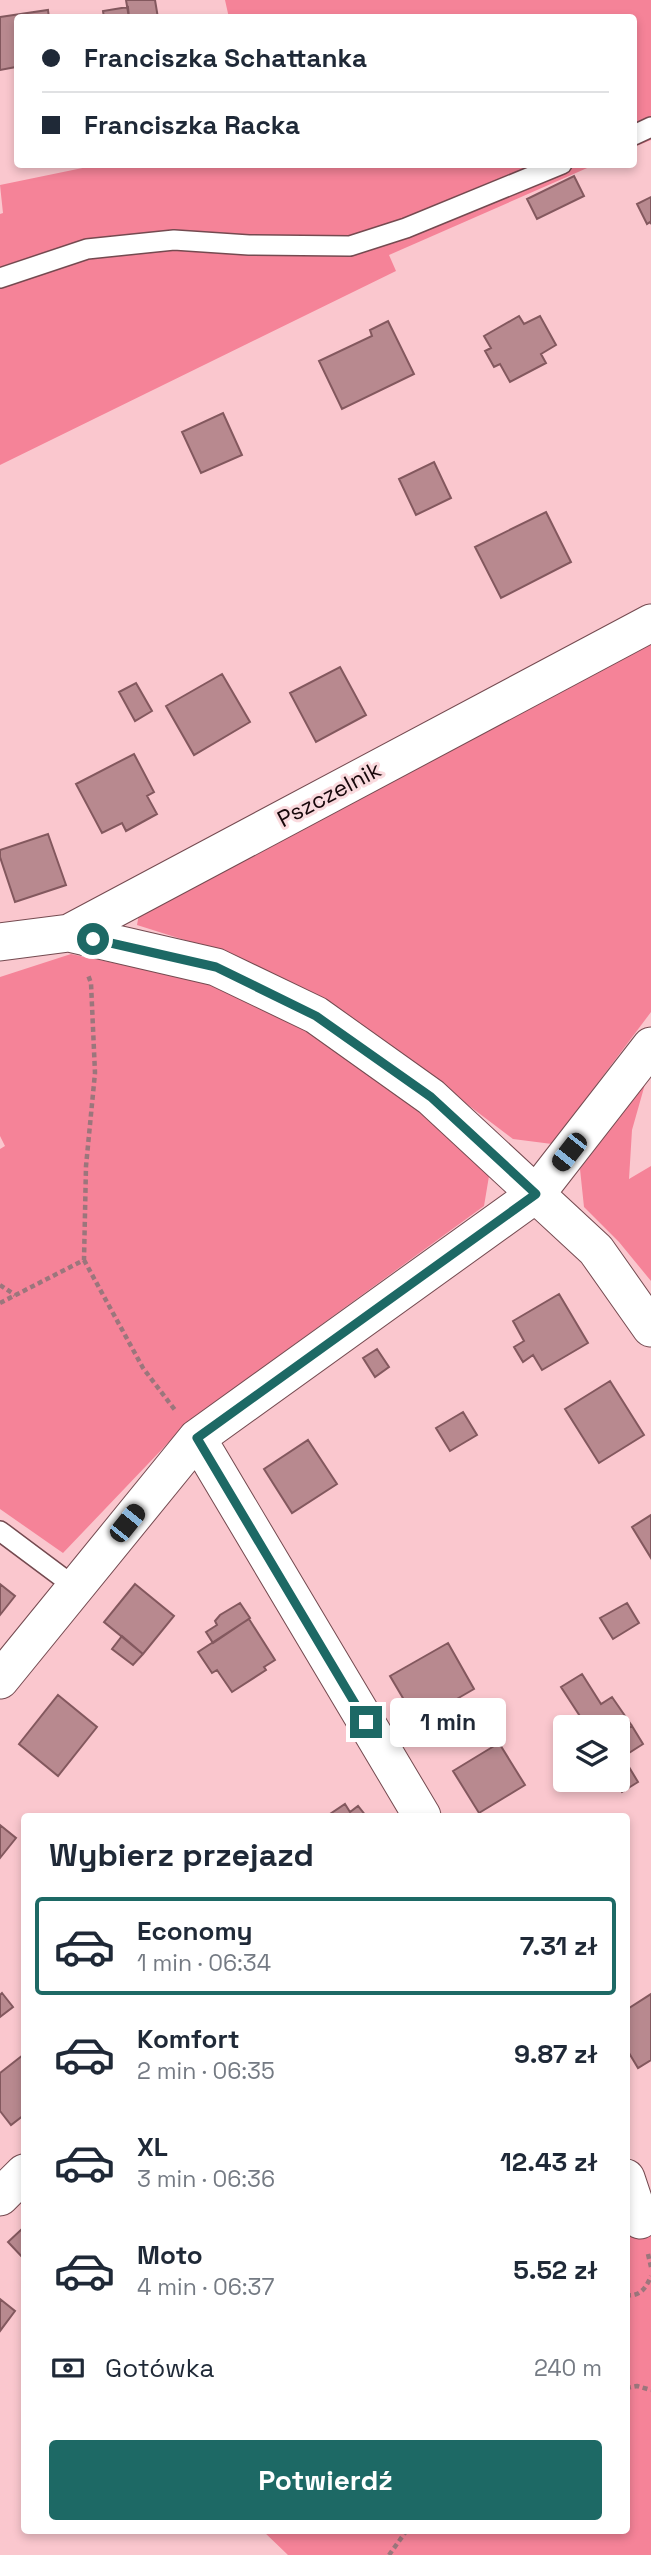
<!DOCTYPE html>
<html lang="pl">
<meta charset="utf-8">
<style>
body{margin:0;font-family:"Space Grotesk",sans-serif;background:#f2f2f3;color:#1f2937;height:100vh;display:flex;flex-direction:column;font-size:26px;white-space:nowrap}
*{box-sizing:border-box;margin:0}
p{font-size:23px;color:#747a83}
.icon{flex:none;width:38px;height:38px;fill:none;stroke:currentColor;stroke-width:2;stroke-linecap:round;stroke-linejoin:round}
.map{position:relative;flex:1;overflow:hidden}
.side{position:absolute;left:21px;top:1813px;width:609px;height:721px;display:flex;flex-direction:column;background:#fff;border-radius:7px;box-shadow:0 4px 10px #0003}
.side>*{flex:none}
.banner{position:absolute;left:14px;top:14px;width:623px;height:154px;border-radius:7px;box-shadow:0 4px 10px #0003;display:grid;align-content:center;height:154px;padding:0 28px;background:#fff}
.tools{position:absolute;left:553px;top:1715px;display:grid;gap:14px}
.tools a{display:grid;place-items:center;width:77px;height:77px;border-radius:7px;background:#fff;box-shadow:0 4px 10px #0003;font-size:35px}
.end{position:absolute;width:32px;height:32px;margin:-16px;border:9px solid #1d6965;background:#fff;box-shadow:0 0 0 4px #fff}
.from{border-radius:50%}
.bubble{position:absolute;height:49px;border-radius:7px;background:#fff;box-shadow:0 4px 10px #0003;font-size:23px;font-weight:700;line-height:49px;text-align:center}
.car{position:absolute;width:21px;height:42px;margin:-21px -10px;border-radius:9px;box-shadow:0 0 5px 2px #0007;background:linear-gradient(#222 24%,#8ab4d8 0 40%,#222 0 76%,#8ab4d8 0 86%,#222 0)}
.banner b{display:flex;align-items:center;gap:24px;height:66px;font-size:26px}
.banner b+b{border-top:2px solid #e0e1e3}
.banner i{width:18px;height:18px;background:#1f2937}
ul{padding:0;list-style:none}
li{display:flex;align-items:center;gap:21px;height:98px;margin:0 14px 10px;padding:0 14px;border:4px solid transparent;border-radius:7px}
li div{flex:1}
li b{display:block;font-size:26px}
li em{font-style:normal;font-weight:700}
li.selected{border-color:#1d6965}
li>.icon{width:63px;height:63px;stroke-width:1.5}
h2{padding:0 28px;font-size:32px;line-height:84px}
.pay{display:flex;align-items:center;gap:18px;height:77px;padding:0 28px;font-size:26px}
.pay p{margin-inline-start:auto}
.primary-button{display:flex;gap:14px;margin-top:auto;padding:14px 28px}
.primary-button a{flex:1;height:80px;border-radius:7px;background:#1d6965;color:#fff;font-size:28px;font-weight:700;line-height:80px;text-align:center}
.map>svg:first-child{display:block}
.green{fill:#f58398}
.building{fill:#b8898f;stroke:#83585e;stroke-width:2}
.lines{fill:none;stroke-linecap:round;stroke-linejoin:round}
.service-casing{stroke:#744a50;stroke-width:22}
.minor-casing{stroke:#744a50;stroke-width:39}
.path{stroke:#9b767c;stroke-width:4.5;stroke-dasharray:5 3.5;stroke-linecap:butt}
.service{stroke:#fff;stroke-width:19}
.minor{stroke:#fff;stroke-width:37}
.route{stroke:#1d6965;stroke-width:9}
.labels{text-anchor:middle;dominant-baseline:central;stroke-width:6;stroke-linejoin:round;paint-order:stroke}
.street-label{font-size:23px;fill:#17070a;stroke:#fadade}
</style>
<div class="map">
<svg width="651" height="2555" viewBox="0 0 651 2555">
<rect width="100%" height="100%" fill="#fac7ce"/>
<path class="green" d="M 225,0 L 651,0 L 651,140 L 634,147 L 634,18 L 229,18 Z
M 102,164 L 594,165 L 389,255 L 396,271 L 0,465 L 0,214 L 3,213 L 0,185 Z
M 651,640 L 651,1012 L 552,1144 L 513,1139 L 439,1083 L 216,950 L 137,925 L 139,914 Z
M 71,954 L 209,983 L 310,1031 L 423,1111 L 489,1176 L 484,1206 L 189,1421 L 63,1553 L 0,1509 L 0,1149 L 5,1146 L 0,1136 L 0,977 Z
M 647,1077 L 632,1130 L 629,1179 L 651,1166 L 651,1281 L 619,1242 L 584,1207 L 580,1169 Z
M 651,2194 L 651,2555 L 288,2555 L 263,2531 L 626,2530 L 627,2208 Z"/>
<path class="building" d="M 126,0 L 155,0 L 158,18 L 129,18 Z
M 128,7 L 129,18 L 104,18 L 103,11 Z
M 48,10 L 49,18 L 18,18 L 18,74 L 16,67 L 0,70 L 0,17 Z
M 574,176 L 584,196 L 537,219 L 527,199 Z
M 651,197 L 651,224 L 650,222 L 647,224 L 637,204 Z
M 519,316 L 524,324 L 540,316 L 556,345 L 541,354 L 546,363 L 510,382 L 500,364 L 494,367 L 485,351 L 491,348 L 484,336 Z
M 388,321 L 414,374 L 342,409 L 319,361 L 372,336 L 370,330 Z
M 223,413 L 242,455 L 201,473 L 182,432 Z
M 434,462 L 451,498 L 416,515 L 399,479 Z
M 546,512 L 571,562 L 501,598 L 475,547 Z
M 340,667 L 366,715 L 316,742 L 290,693 Z
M 222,674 L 250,722 L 194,755 L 166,706 Z
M 136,683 L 152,711 L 135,721 L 119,692 Z
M 134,754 L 154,792 L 147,796 L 157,814 L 126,831 L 122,823 L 102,833 L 76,784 Z
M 48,834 L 66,885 L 15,902 L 0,857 L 0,850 Z
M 559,1294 L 588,1343 L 542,1370 L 533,1355 L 523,1362 L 514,1347 L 524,1341 L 513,1321 Z
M 377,1349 L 389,1367 L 375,1377 L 363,1358 Z
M 610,1381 L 644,1435 L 599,1463 L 565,1409 Z
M 463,1412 L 477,1435 L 450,1451 L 436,1428 Z
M 308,1440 L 337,1484 L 292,1513 L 264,1469 Z
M 651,1515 L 651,1558 L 632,1527 Z
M 0,1584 L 15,1596 L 0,1615 Z
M 135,1584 L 174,1616 L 143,1654 L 104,1622 Z
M 240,1603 L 250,1618 L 213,1643 L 206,1632 L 217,1625 L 215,1621 L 220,1615 Z
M 627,1603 L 639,1623 L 613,1639 L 600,1618 Z
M 249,1619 L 275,1660 L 264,1667 L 266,1670 L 232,1692 L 217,1670 L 212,1673 L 198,1652 Z
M 122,1636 L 143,1654 L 133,1665 L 112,1649 Z
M 448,1643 L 474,1689 L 417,1722 L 390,1676 Z
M 582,1674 L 601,1704 L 612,1697 L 632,1726 L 618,1735 L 618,1727 L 587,1727 L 561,1687 Z
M 58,1695 L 97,1727 L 58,1776 L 19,1744 Z
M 632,1726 L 643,1744 L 618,1760 L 618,1735 Z
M 499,1743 L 525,1785 L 479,1813 L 453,1771 Z
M 623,1757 L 638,1782 L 622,1792 L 614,1780 L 618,1780 L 618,1760 Z
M 345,1804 L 350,1812 L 358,1806 L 366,1816 L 327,1816 Z
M 0,1825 L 16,1838 L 0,1858 Z
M 2,1993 L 13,2007 L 0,2017 L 0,1995 Z
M 651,1994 L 651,2060 L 638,2068 L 626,2048 L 626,2010 Z
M 23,2055 L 24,2115 L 11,2125 L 0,2111 L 0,2073 Z
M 24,2227 L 24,2259 L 8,2242 Z
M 0,2299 L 15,2311 L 0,2331 Z"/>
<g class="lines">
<g class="service-casing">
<path id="service" d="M 634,135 L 651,127
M 0,278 L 87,249 L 174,240 L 249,245 L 350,246 L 406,228 L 562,164
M 0,1531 L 75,1587"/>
</g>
<g class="minor-casing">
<path id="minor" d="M 69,933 L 216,967 L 316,1015 L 431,1097 L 596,1250 L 651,1328
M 0,942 L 69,933 L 651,623
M 197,1438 L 422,1816
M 0,1680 L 197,1438 L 536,1194 L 651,1046
M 626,2178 L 640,2220
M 0,2197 L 24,2173"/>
</g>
<path class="path" d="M 84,1260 L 143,1368 L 175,1410
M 0,1285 L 15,1295
M 0,1303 L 84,1260 L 86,1166 L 95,1073 L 91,983 L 88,975
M 648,2254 L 651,2267
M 626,2295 C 640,2297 646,2288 651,2276
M 626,2388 L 637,2386 L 651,2390
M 389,2555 L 407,2530"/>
<use href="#service" class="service"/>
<use href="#minor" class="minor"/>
</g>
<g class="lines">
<path class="route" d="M 93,939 L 216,967 L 316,1016 L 431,1097 L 536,1194 L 197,1438 L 366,1722"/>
</g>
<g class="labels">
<g class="street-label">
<text transform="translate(329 794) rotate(-28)">Pszczelnik</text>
</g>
</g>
</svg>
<div class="tools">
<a><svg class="icon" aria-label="layers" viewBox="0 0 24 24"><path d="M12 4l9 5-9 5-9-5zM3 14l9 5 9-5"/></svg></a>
</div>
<i class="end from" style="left:93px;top:939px"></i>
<i class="end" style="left:366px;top:1722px"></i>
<div class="bubble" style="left:390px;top:1698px;width:116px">1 min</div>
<i class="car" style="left:569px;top:1152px;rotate:218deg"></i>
<i class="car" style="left:127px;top:1523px;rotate:39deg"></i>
<div class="banner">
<b><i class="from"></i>Franciszka Schattanka</b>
<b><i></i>Franciszka Racka</b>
</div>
<section class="side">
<h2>Wybierz przejazd</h2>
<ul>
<li class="selected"><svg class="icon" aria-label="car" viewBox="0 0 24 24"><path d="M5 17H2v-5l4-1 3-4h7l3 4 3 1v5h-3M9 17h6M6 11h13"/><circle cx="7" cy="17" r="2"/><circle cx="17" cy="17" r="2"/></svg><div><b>Economy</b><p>1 min · 06:34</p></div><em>7.31 zł</em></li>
<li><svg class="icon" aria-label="car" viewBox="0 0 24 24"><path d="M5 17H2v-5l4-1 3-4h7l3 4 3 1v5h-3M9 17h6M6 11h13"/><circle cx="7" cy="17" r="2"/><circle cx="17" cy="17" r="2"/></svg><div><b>Komfort</b><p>2 min · 06:35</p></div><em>9.87 zł</em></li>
<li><svg class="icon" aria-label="car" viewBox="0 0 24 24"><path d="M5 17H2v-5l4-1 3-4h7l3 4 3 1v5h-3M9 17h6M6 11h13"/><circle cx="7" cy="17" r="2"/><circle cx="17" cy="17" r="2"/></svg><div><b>XL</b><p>3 min · 06:36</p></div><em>12.43 zł</em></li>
<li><svg class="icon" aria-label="car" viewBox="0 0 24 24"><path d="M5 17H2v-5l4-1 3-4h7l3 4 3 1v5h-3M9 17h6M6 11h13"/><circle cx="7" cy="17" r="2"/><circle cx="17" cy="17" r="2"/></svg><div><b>Moto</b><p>4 min · 06:37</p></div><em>5.52 zł</em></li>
</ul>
<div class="pay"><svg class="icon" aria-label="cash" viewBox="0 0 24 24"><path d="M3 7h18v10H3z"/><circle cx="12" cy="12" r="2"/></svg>Gotówka<p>240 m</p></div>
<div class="primary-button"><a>Potwierdź</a></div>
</section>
</div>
